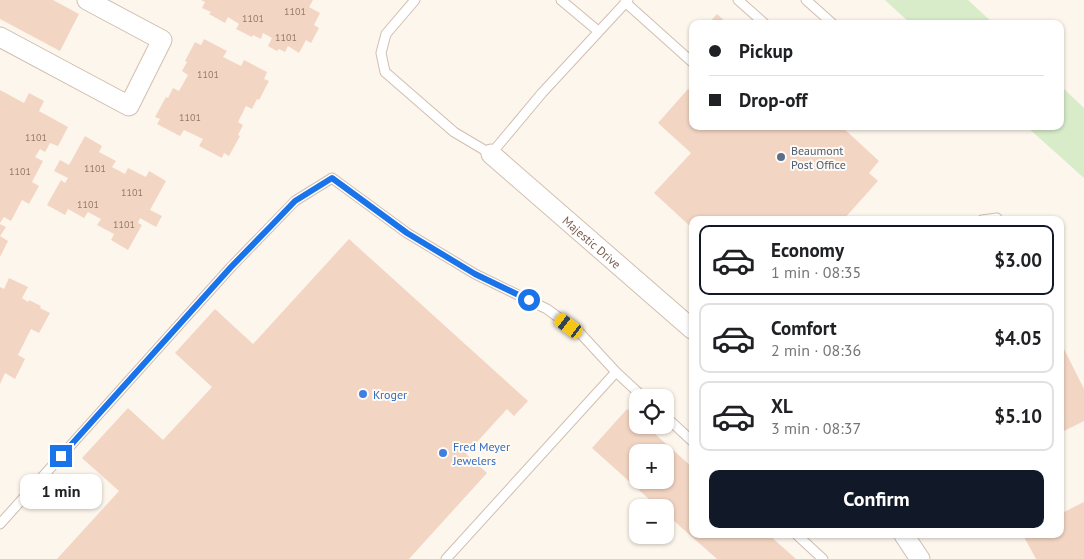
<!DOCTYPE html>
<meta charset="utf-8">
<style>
body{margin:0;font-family:"PT Sans",sans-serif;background:#f2f2f2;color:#202124;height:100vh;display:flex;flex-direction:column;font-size:19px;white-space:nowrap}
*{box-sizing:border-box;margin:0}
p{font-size:16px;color:#757577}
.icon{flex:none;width:28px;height:28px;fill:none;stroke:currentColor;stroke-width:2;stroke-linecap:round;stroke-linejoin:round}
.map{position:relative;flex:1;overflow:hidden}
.drawer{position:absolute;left:689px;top:216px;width:375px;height:322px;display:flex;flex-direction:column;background:#fff;border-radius:10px;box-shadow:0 1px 4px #0004}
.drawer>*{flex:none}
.banner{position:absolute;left:689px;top:20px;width:375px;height:110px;border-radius:10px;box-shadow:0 1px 4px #0004;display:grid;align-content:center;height:110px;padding:0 20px;background:#fff}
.fabs{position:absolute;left:629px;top:389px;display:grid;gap:10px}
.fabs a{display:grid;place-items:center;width:45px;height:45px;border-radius:10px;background:#fff;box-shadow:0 1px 4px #0004;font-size:25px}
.end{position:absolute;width:22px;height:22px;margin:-11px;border:6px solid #1a73e8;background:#fff;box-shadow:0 0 0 2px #fff}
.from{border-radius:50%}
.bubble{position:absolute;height:35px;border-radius:10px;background:#fff;box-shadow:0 1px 4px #0004;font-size:16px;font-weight:700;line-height:35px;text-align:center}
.car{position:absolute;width:15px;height:30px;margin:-15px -8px;border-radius:6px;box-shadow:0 0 4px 1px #0007;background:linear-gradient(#f5c518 24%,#345 0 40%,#f5c518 0 76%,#345 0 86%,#f5c518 0)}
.banner b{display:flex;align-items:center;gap:18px;height:48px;font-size:19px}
.banner b+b{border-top:1px solid #e0e0e0}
.banner i{width:12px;height:12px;background:#202124}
ul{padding:9px 0 0;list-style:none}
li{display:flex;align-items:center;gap:15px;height:70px;margin:0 10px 8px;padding:0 10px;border:2px solid #e0e0e0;border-radius:10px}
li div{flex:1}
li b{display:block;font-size:19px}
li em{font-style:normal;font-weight:700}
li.active{border-color:#111827}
li>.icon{width:45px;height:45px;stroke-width:1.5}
.primary-button{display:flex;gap:10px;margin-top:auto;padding:10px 20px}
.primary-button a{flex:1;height:58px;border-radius:10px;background:#111827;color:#fff;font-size:20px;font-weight:700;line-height:58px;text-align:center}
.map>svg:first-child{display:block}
.green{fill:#d8ecc9}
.building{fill:#f3d5c3;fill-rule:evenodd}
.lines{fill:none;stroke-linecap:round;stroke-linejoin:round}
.lane-casing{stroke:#d1beb0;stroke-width:11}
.street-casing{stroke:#d1beb0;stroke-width:21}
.lane{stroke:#fff;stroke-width:9}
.street{stroke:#fff;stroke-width:19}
.route{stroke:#1a73e8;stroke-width:6}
.service-dot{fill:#5c6f8a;stroke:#fffaf3;stroke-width:2}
.shop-dot{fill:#3f7fe0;stroke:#fffaf3;stroke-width:2}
.labels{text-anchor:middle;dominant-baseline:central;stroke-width:4;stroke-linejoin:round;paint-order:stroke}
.number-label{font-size:10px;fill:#987a6a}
.service-label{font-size:12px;fill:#4e5e75;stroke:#fffaf3;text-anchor:start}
.street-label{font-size:12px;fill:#7a5c4d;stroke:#fffaf3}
.shop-label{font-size:12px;fill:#366cbe;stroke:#fffaf3;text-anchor:start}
</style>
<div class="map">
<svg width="1084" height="559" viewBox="0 0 1084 559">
<rect width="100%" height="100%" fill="#fdf6ec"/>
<path class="green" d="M 885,0 L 968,0 L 994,24 L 911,24 Z
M 1060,85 L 1084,108 L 1084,178 L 1026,126 L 1060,126 Z"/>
<path class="building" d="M 0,0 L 53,0 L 79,14 L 60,51 L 0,19 Z
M 201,0 L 313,0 L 309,7 L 320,13 L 314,25 L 319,28 L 311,43 L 306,40 L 299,53 L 288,46 L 285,52 L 279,49 L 277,51 L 268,46 L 272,38 L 263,33 L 261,39 L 253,35 L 252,37 L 236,29 L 239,24 L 228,17 L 225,23 L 209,14 L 211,12 L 202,8 L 205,2 Z
M 717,14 L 728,24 L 708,24 Z
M 204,39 L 227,51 L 223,57 L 241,66 L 244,60 L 267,72 L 264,79 L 269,81 L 259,100 L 257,99 L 252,109 L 246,106 L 238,122 L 243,125 L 238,135 L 240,136 L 229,156 L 224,153 L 222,158 L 199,146 L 203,139 L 184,130 L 180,136 L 157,124 L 160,119 L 155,117 L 166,97 L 168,98 L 173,88 L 179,91 L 188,75 L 182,71 L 187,62 L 185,61 L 195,42 L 201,45 Z
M 688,89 L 692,93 L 692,126 L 841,126 L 879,161 L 869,173 L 878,181 L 843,220 L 692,220 L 692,228 L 654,193 L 691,153 L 658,123 Z
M 0,90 L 24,103 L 29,93 L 44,101 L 39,111 L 68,127 L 58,146 L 50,143 L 45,152 L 40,149 L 35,157 L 43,161 L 32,182 L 39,186 L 29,204 L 22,200 L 11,221 L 4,217 L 0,223 Z
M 85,136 L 102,146 L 99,152 L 116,161 L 112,167 L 125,174 L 128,168 L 146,177 L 149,171 L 166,181 L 150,210 L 162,216 L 156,227 L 140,218 L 138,223 L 142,225 L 128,250 L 111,240 L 114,234 L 97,225 L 101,219 L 88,212 L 84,218 L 68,209 L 65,215 L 47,205 L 61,180 L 65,183 L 68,178 L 54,171 L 60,160 L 69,165 Z
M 0,224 L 6,227 L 0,236 L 8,241 L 0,257 Z
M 349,239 L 528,401 L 514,416 L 507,409 L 466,454 L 487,473 L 409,559 L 57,559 L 119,491 L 82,458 L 128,408 L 163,440 L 212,387 L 175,353 L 215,309 L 253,344 Z
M 9,278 L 28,287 L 22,298 L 28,302 L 29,300 L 41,306 L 40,308 L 50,313 L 39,333 L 31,329 L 18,355 L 25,359 L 15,379 L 5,373 L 0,384 L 0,287 L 4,289 Z
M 1063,347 L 1084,389 L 1084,421 L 1060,433 L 1060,348 Z
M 627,409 L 638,418 L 638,425 L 645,425 L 692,467 L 692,535 L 769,535 L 796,559 L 717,559 L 665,513 L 665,508 L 659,508 L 592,448 ZM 638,452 L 665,452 L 665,480 L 638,480 Z
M 1084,502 L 1084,559 L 1036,559 L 1023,535 L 1060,535 L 1060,514 Z"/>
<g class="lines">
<g class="lane-casing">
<path id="lane" d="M 415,0 L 386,34 L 381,53 L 385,72 L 454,132 L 491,154 L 542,93 L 628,0
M 561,0 L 598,31
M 738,0 L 765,24
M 806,0 L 833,24
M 625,2 L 692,62
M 982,220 L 997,218
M 665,416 L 692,441
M 0,524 L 231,267 L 295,201 L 332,178 L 407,233 L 475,274 L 547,309 L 581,334 L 616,372 L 644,398
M 797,535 L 823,559
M 446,559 L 616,372"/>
</g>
<g class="street-casing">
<g id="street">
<path d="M 0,37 L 129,106 L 162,40 L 87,0"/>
<path id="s1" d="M 491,154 L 692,329"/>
<path d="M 904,535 L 920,559"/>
</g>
</g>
<use href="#lane" class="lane"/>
<use href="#street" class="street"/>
</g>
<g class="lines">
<path class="route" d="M 61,456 L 231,267 L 270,227 L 295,201 L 332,178 L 407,233 L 475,274 L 529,300"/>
</g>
<circle class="service-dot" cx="781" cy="157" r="5"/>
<g class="shop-dot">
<circle cx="363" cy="394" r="5"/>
<circle cx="443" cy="453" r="5"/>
</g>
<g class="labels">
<g class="number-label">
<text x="295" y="11">1101</text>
<text x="253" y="18">1101</text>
<text x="286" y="37">1101</text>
<text x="208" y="74">1101</text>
<text x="190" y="117">1101</text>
<text x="36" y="137">1101</text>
<text x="95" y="168">1101</text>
<text x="20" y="171">1101</text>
<text x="132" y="192">1101</text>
<text x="88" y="204">1101</text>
<text x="124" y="224">1101</text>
</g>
<g class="service-label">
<text x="791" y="150">Beaumont<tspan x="791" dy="14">Post Office</tspan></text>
</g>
<g class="street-label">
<text stroke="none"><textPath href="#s1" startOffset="134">Majestic Drive</textPath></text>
</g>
<g class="shop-label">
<text x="373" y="394">Kroger</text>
<text x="453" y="446">Fred Meyer<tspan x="453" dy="14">Jewelers</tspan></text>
</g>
</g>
</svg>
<div class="fabs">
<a><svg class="icon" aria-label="locate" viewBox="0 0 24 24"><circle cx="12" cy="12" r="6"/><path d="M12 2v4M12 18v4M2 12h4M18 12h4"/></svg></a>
<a>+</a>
<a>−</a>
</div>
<i class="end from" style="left:529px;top:300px"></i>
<i class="end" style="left:61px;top:456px"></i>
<div class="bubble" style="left:20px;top:474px;width:82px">1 min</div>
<i class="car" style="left:569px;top:326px;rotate:306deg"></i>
<div class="banner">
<b><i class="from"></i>Pickup</b>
<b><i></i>Drop-off</b>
</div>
<section class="drawer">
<ul>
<li class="active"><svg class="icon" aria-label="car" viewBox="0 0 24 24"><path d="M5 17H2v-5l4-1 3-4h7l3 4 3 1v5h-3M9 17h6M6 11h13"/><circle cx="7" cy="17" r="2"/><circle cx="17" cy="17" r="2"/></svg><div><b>Economy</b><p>1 min · 08:35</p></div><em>$3.00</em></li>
<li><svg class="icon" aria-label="car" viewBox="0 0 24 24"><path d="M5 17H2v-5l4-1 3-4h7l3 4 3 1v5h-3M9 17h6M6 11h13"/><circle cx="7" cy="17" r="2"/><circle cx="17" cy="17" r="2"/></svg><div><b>Comfort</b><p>2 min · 08:36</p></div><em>$4.05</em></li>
<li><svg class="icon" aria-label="car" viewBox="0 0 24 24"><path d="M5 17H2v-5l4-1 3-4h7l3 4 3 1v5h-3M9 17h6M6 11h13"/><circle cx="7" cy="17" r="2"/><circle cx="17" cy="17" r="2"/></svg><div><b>XL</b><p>3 min · 08:37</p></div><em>$5.10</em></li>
</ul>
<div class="primary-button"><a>Confirm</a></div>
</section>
</div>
